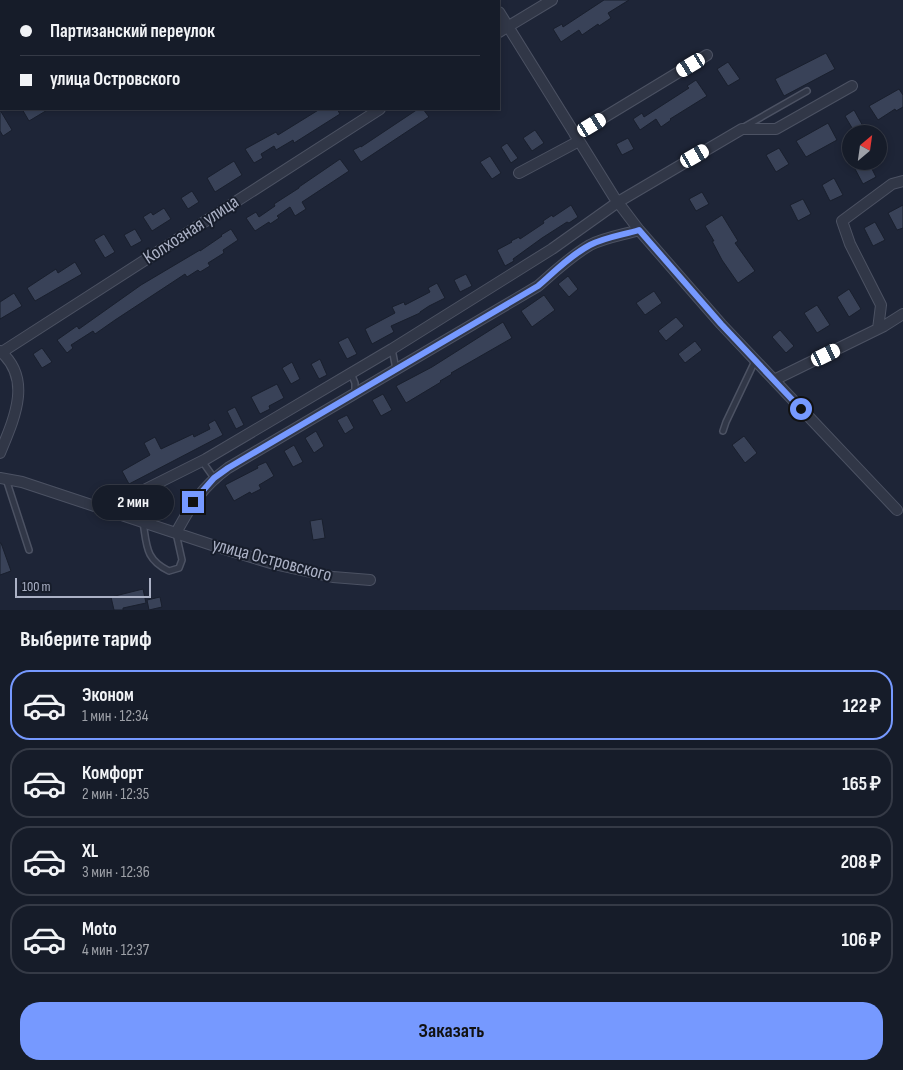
<!DOCTYPE html>
<html lang="ru">
<meta charset="utf-8">
<style>
body{margin:0;font-family:"Sofia Sans Condensed",sans-serif;background:#1f2531;color:#f1f3f6;height:100vh;display:flex;flex-direction:column;font-size:19px;white-space:nowrap}
*{box-sizing:border-box;margin:0}
p{font-size:16px;color:#9ea1a8}
.icon{flex:none;width:28px;height:28px;fill:none;stroke:currentColor;stroke-width:2;stroke-linecap:round;stroke-linejoin:round}
.map{position:relative;height:610px;overflow:hidden}
.panel{display:flex;flex-direction:column;background:#161c29;flex:1}
.panel>*{flex:none}
.hud{position:absolute;left:0px;top:0px;width:500px;height:110px;box-shadow:0 2px 8px #0003,0 0 0 1px #353a46;display:grid;align-content:center;height:110px;padding:0 20px;background:#161c29}
.needle{width:32px;rotate:29deg}
.tools{position:absolute;left:842px;top:125px;display:grid;gap:10px}
.tools a{display:grid;place-items:center;width:45px;height:45px;border-radius:50%;background:#161c29;box-shadow:0 2px 8px #0003,0 0 0 1px #353a46;font-size:25px}
.scale{position:absolute;left:15px;bottom:12px;width:136px;box-sizing:border-box;padding-left:5px;border:2px solid #abb1c5;border-top:0;font-size:14px;line-height:18px;white-space:nowrap;color:#abb1c5;-webkit-text-stroke:4px #171d2b;paint-order:stroke}
.end{position:absolute;width:22px;height:22px;margin:-11px;border:6px solid #7699ff;background:#111;box-shadow:0 0 0 2px #111}
.from{border-radius:50%}
.bubble{position:absolute;height:35px;border-radius:18px;background:#161c29;box-shadow:0 2px 8px #0003,0 0 0 1px #353a46;font-size:16px;font-weight:700;line-height:35px;text-align:center}
.car{position:absolute;width:15px;height:30px;margin:-15px -8px;border-radius:6px;box-shadow:0 0 4px 1px #0007;background:linear-gradient(#fff 24%,#345 0 40%,#fff 0 76%,#345 0 86%,#fff 0)}
.hud b{display:flex;align-items:center;gap:18px;height:48px;font-size:19px}
.hud b+b{border-top:1px solid #353a46}
.hud i{width:12px;height:12px;background:#f1f3f6}
ul{padding:0;list-style:none}
li{display:flex;align-items:center;gap:15px;height:70px;margin:0 10px 8px;padding:0 10px;border:2px solid #353a46;border-radius:20px}
li div{flex:1}
li b{display:block;font-size:19px}
li em{font-style:normal;font-weight:700}
li.current{border-color:#7699ff}
li>.icon{width:45px;height:45px;stroke-width:1.5}
h2{padding:0 20px;font-size:22px;line-height:60px}
.button{display:flex;gap:10px;margin-top:auto;padding:10px 20px}
.button a{flex:1;height:58px;border-radius:20px;background:#7699ff;color:#111;font-size:20px;font-weight:700;line-height:58px;text-align:center}
.map>svg:first-child{display:block}
.building{fill:#394258;stroke:#191f2d}
.lines{fill:none;stroke-linecap:round;stroke-linejoin:round}
.service-casing{stroke:#4c5263;stroke-width:8}
.minor-casing{stroke:#4c5263;stroke-width:12}
.service{stroke:#313747;stroke-width:5}
.minor{stroke:#313747;stroke-width:10}
.route{stroke:#7699ff;stroke-width:6}
.labels{text-anchor:middle;dominant-baseline:central;stroke-width:4;stroke-linejoin:round;paint-order:stroke}
.street-label{font-size:19px;fill:#abb1c5;stroke:#171d2b}
</style>
<div class="map">
<svg width="903" height="610" viewBox="0 0 903 610">
<rect width="100%" height="100%" fill="#1e2537"/>
<path class="building" d="M 604,0 L 629,0 L 608,13 L 611,18 L 599,26 L 598,24 L 582,35 L 579,30 L 561,42 L 553,29 L 562,24 L 563,27 Z
M 826,53 L 835,69 L 784,96 L 775,79 Z
M 728,62 L 740,79 L 728,86 L 717,69 Z
M 696,80 L 707,96 L 670,119 L 671,120 L 661,127 L 656,119 L 640,130 L 633,119 L 642,113 L 644,117 L 689,88 L 687,86 Z
M 899,89 L 903,95 L 903,107 L 896,111 L 895,109 L 878,120 L 869,106 Z
M 22,109 L 49,109 L 29,121 Z
M 320,109 L 337,109 L 340,114 L 294,143 L 293,140 L 276,150 L 274,146 L 261,154 L 263,158 L 254,163 L 245,149 L 276,132 L 278,135 Z
M 418,109 L 423,109 L 429,117 L 361,162 L 353,150 L 361,146 L 361,147 Z
M 0,110 L 12,130 L 3,136 L 0,131 Z
M 854,110 L 864,128 L 855,133 L 845,116 Z
M 828,123 L 837,140 L 806,157 L 796,141 Z
M 535,130 L 544,143 L 532,151 L 523,138 Z
M 628,138 L 634,149 L 622,155 L 616,144 Z
M 507,143 L 518,158 L 511,163 L 501,147 Z
M 779,148 L 789,164 L 776,172 L 766,155 Z
M 490,156 L 501,173 L 492,179 L 480,162 Z
M 340,159 L 349,171 L 302,202 L 306,209 L 295,216 L 290,207 L 277,216 L 279,218 L 270,224 L 269,222 L 255,231 L 246,218 L 256,212 L 259,217 L 275,206 L 274,204 L 299,188 L 299,187 Z
M 234,161 L 242,175 L 215,192 L 207,178 Z
M 865,161 L 868,161 L 876,177 L 863,184 L 854,167 Z
M 834,178 L 843,195 L 830,201 L 822,185 Z
M 192,191 L 199,202 L 188,209 L 181,198 Z
M 702,192 L 709,204 L 696,211 L 689,199 Z
M 803,199 L 811,214 L 798,221 L 790,205 Z
M 571,205 L 578,217 L 569,223 L 567,222 L 542,238 L 513,259 L 514,261 L 505,266 L 497,250 L 512,242 L 511,241 L 519,237 L 520,239 L 544,223 L 543,221 L 552,215 L 553,217 Z
M 903,205 L 903,228 L 897,230 L 888,213 Z
M 164,208 L 171,219 L 152,231 L 143,217 L 151,212 L 153,215 Z
M 722,215 L 738,241 L 735,243 L 755,271 L 738,283 L 722,260 L 712,241 L 714,241 L 705,226 Z
M 875,222 L 885,240 L 873,246 L 864,228 Z
M 135,229 L 142,241 L 131,247 L 124,235 Z
M 231,229 L 238,240 L 223,250 L 224,253 L 208,263 L 210,266 L 200,272 L 198,270 L 187,277 L 185,274 L 115,320 L 95,334 L 93,331 L 71,345 L 73,348 L 67,353 L 57,340 L 77,326 L 79,329 L 141,285 L 200,250 L 200,251 L 222,236 L 221,235 Z
M 104,234 L 115,252 L 105,258 L 94,240 Z
M 75,262 L 82,274 L 35,301 L 27,288 L 56,269 L 58,273 Z
M 466,274 L 472,286 L 460,292 L 454,280 Z
M 568,276 L 578,289 L 569,297 L 558,284 Z
M 437,283 L 445,298 L 429,306 L 420,312 L 420,313 L 391,326 L 394,332 L 372,344 L 365,329 L 395,313 L 392,307 L 404,302 L 405,305 L 430,292 L 428,288 Z
M 849,289 L 861,309 L 849,317 L 837,297 Z
M 654,291 L 662,303 L 645,315 L 636,303 Z
M 14,293 L 22,306 L 0,319 L 0,302 Z
M 544,295 L 555,310 L 532,327 L 521,311 Z
M 817,305 L 830,325 L 817,333 L 804,313 Z
M 676,317 L 684,326 L 666,341 L 658,331 Z
M 503,322 L 512,338 L 451,373 L 452,374 L 440,381 L 441,382 L 406,403 L 396,386 L 432,367 Z
M 780,330 L 794,346 L 786,353 L 772,337 Z
M 348,337 L 357,354 L 347,359 L 338,342 Z
M 695,341 L 702,350 L 685,363 L 678,354 Z
M 42,348 L 52,362 L 42,368 L 33,354 Z
M 320,359 L 327,375 L 319,379 L 311,364 Z
M 292,362 L 300,379 L 291,384 L 282,368 Z
M 277,384 L 284,398 L 269,406 L 270,409 L 260,414 L 251,397 Z
M 383,394 L 392,410 L 381,416 L 372,400 Z
M 235,407 L 244,425 L 236,429 L 227,411 Z
M 347,415 L 354,428 L 345,434 L 337,420 Z
M 215,420 L 223,435 L 129,484 L 122,471 L 150,455 L 144,443 L 155,437 L 161,449 L 193,434 L 194,437 L 210,429 L 208,424 Z
M 316,431 L 324,446 L 314,453 L 305,438 Z
M 744,436 L 757,453 L 745,463 L 732,445 Z
M 294,445 L 303,462 L 293,467 L 284,451 Z
M 266,462 L 274,476 L 259,485 L 261,489 L 251,494 L 250,492 L 234,501 L 225,485 L 258,468 L 257,466 Z
M 322,519 L 325,538 L 313,540 L 310,521 Z
M 0,543 L 1,543 L 11,571 L 0,575 Z
M 143,589 L 146,603 L 123,608 L 123,610 L 114,610 L 111,597 Z
M 160,597 L 162,607 L 149,610 L 147,600 Z"/>
<g class="lines">
<g class="service-casing">
<path id="service" d="M 744,127 L 807,91
M 392,349 L 396,369
M 351,373 L 355,383 L 355,393
M 723,431 L 726,422 L 755,361
M 202,461 L 214,478
M 6,479 L 29,550
M 143,522 C 147,546 145,559 169,571 L 179,568 L 182,560 L 176,533"/>
</g>
<g class="minor-casing">
<path id="minor" d="M 113,0 L 116,1
M 132,0 L 133,1
M 492,0 L 492,1
M 499,12 L 614,197 L 639,230 L 721,324 L 897,510
M 499,32 L 552,0
M 0,73 L 1,73
M 575,135 L 707,55
M 519,173 L 579,141
M 878,329 L 881,305 L 850,244 L 842,221 L 892,184 L 903,181
M 0,351 C 33,379 14,419 0,453
M 2,352 L 380,109
M 774,380 L 884,326 L 903,314
M 0,478 L 22,482 L 221,548 L 274,564 L 333,577 L 370,580
M 113,512 L 124,500 L 206,459 L 392,349 L 552,249 L 618,202 L 742,129 L 776,129 L 852,86
M 176,533 C 191,505 202,487 228,468 L 538,286 C 554,272 571,256 590,245 C 606,237 623,235 639,230"/>
</g>
<use href="#service" class="service"/>
<use href="#minor" class="minor"/>
</g>
<g class="lines">
<path class="route" d="M 193,502 L 214,478 L 228,468 L 538,286 C 554,272 571,255 590,245 C 606,237 623,235 639,230 L 721,324 L 801,409"/>
</g>
<g class="labels">
<g class="street-label">
<text transform="translate(191 230) rotate(-33)">Колхозная улица</text>
<text transform="translate(272 560) rotate(15)">улица Островского</text>
</g>
</g>
</svg>
<div class="tools">
<a><svg class="needle" viewBox="-14 -14 28 28"><path d="M0-13l5 13h-10z" fill="#e53935"/><path d="M0 13l5-13h-10z" fill="#9ea1a8"/></svg></a>
</div>
<div class="scale">100 m</div>
<i class="end from" style="left:801px;top:409px"></i>
<i class="end" style="left:193px;top:502px"></i>
<div class="bubble" style="left:92px;top:485px;width:82px">2 мин</div>
<i class="car" style="left:691px;top:65px;rotate:239deg"></i>
<i class="car" style="left:592px;top:125px;rotate:59deg"></i>
<i class="car" style="left:695px;top:156px;rotate:60deg"></i>
<i class="car" style="left:826px;top:355px;rotate:64deg"></i>
<div class="hud">
<b><i class="from"></i>Партизанский переулок</b>
<b><i></i>улица Островского</b>
</div>
</div>
<section class="panel">
<h2>Выберите тариф</h2>
<ul>
<li class="current"><svg class="icon" aria-label="car" viewBox="0 0 24 24"><path d="M5 17H2v-5l4-1 3-4h7l3 4 3 1v5h-3M9 17h6M6 11h13"/><circle cx="7" cy="17" r="2"/><circle cx="17" cy="17" r="2"/></svg><div><b>Эконом</b><p>1 мин · 12:34</p></div><em>122 ₽</em></li>
<li><svg class="icon" aria-label="car" viewBox="0 0 24 24"><path d="M5 17H2v-5l4-1 3-4h7l3 4 3 1v5h-3M9 17h6M6 11h13"/><circle cx="7" cy="17" r="2"/><circle cx="17" cy="17" r="2"/></svg><div><b>Комфорт</b><p>2 мин · 12:35</p></div><em>165 ₽</em></li>
<li><svg class="icon" aria-label="car" viewBox="0 0 24 24"><path d="M5 17H2v-5l4-1 3-4h7l3 4 3 1v5h-3M9 17h6M6 11h13"/><circle cx="7" cy="17" r="2"/><circle cx="17" cy="17" r="2"/></svg><div><b>XL</b><p>3 мин · 12:36</p></div><em>208 ₽</em></li>
<li><svg class="icon" aria-label="car" viewBox="0 0 24 24"><path d="M5 17H2v-5l4-1 3-4h7l3 4 3 1v5h-3M9 17h6M6 11h13"/><circle cx="7" cy="17" r="2"/><circle cx="17" cy="17" r="2"/></svg><div><b>Moto</b><p>4 мин · 12:37</p></div><em>106 ₽</em></li>
</ul>
<div class="button"><a>Заказать</a></div>
</section>
